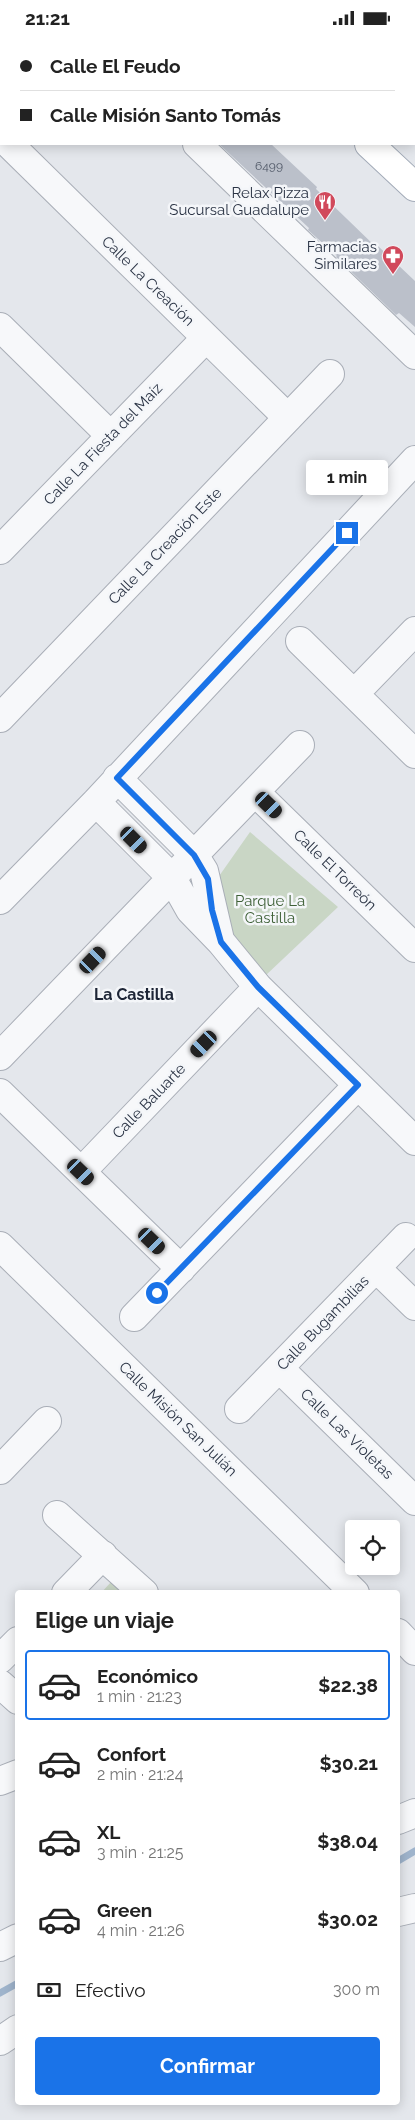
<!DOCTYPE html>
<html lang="es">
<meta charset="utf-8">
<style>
body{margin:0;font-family:Raleway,sans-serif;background:#f6f6f6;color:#222;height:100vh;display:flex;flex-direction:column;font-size:19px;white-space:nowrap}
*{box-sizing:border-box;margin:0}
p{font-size:16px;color:#767676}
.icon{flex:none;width:28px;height:28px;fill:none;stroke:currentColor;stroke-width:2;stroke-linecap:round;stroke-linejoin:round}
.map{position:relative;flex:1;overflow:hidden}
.details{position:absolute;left:15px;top:1555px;width:385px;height:515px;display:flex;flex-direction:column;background:#fff;border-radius:5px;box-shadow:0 2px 12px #0003}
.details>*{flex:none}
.hud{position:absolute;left:0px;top:0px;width:415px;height:110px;box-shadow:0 2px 12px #0003;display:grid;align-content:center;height:110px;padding:0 20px;background:#fff}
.tools{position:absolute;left:345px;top:1485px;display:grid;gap:10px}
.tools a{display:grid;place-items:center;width:55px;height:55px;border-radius:5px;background:#fff;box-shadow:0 2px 12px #0003;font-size:25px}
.end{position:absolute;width:22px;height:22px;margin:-11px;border:6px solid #1a73e8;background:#fff;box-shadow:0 0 0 2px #fff}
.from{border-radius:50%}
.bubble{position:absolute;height:35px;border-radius:5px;background:#fff;box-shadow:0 2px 12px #0003;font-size:16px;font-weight:700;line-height:35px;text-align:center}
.car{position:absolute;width:15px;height:30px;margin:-15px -8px;border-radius:6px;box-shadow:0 0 4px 1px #0007;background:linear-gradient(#222 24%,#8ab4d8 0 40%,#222 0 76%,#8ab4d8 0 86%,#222 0)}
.hud b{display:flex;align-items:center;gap:18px;height:48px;font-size:19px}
.hud b+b{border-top:1px solid #e0e0e0}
.hud i{width:12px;height:12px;background:#222}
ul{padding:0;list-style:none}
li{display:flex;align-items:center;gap:15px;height:70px;margin:0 10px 8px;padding:0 10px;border:2px solid transparent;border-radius:5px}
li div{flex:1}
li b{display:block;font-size:19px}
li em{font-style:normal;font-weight:700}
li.selected{border-color:#1a73e8}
li>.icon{width:45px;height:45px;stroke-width:1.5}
h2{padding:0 20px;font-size:22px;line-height:60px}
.pay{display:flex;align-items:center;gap:12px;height:55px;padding:0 20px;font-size:19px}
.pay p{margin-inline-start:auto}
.cta{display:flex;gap:10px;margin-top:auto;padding:10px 20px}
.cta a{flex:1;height:58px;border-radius:5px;background:#1a73e8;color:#fff;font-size:20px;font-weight:700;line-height:58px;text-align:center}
.status{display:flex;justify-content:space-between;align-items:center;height:35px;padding:0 25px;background:#fff;direction:ltr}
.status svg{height:14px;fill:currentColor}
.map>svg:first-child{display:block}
.green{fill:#c9d6c5}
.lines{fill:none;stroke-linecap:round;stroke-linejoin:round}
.stream{stroke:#9fb4cc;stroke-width:7}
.building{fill:#bbc0ca}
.minor-casing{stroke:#a9aeb7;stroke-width:30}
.major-casing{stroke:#a3abb8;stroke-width:30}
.minor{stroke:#f7f8fa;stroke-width:28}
.major{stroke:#fff;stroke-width:28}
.route{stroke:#1a73e8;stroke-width:6}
.labels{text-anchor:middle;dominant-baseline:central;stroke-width:5;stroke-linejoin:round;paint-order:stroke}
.number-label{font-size:12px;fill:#4f5766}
.poi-label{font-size:15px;fill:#2b3445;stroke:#f4f6f9;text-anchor:end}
.street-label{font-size:15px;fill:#2b3445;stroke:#f4f6f9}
.park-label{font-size:15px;fill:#3f6138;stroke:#f4f6f9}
.neighbourhood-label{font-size:16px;font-weight:bold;fill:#1d2536;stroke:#f4f6f9}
</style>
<div class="status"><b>21:21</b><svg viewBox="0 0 49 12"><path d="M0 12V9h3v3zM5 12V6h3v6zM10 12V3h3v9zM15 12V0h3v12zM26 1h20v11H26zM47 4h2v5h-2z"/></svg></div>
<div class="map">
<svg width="415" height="2085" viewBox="0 0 415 2085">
<rect width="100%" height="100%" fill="#e4e7ec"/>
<path class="green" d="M 250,797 L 338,872 L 265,941 L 230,902 L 217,844 Z
M 111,1547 L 122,1557 L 101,1558 Z"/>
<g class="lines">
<path class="stream" d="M 398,1826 L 415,1816
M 0,1958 L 18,1948"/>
</g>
<path class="building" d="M 219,109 L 271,109 L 317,152 L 316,154 L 377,213 L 378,211 L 415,246 L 415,292 L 399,278 L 396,280 L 336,222 L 337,221 L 308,195 L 309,193 Z"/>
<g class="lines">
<g class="minor-casing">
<path id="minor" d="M 86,0 L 87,1
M 414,13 L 415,12
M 414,48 L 415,48
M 9,109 L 288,383
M 197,109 L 415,320
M 0,292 L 111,401
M 0,515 L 206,303
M 300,606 L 415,719
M 354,659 L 415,596
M 0,683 L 330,339
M 117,743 L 194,820 L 204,836 L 220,905
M 255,757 L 415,913
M 96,767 L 172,843 L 190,875 L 221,907 L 258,952 L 415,1106
M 0,865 L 96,767 L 415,425
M 0,1021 L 300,710
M 0,1058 L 181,1234
M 81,1137 L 258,952
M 0,1211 L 355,1558
M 376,1233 L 415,1271
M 134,1282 L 358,1050
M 279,1333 L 415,1466
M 239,1374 L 406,1202
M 0,1435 L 47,1386
M 57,1480 L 144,1558
M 66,1558 L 103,1520
M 398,1598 L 415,1616
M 0,1624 L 18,1606
M 0,1649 L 18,1665
M 0,1746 L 18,1739
M 398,1785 L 415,1778
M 398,1877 L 415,1873
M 0,1912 L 18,1903
M 0,2006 L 18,1994"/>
</g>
<g class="major-casing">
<path id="major" d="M 255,0 L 257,1
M 335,0 L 336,1
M 414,77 L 415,78
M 369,109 L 415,152"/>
</g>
<use href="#minor" class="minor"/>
<use href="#major" class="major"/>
</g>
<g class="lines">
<path class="route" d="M 157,1258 L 358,1050 L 258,952 L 221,907 L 212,875 L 208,844 L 194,820 L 117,743 L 347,498"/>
</g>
<defs>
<g id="restaurant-pin" transform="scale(1.125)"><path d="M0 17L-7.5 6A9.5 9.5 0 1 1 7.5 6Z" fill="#d1495b" stroke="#f4f6f9"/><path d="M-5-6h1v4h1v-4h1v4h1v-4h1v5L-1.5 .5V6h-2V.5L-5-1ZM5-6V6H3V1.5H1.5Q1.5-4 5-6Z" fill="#fff"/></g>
<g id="pharmacy-pin" transform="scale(1.125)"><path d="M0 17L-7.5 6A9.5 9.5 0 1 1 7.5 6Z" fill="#d1495b" stroke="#f4f6f9"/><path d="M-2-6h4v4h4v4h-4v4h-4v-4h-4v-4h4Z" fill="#fff"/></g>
</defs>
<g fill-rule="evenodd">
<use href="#restaurant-pin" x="325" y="167"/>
<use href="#pharmacy-pin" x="393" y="221"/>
</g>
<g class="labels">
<g class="number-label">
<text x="269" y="131">6499</text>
</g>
<g class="poi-label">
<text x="309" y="158">Relax Pizza<tspan x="309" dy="17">Sucursal Guadalupe</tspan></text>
<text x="377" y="212">Farmacias<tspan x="377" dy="17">Similares</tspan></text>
</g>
<g class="street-label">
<text transform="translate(148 246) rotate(44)">Calle La Creación</text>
<text transform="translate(103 409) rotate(-46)">Calle La Fiesta del Maíz</text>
<text transform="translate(165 511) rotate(-46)">Calle La Creación Este</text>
<text transform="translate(335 835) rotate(44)">Calle El Torreón</text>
<text transform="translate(149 1066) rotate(-46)">Calle Baluarte</text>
<text transform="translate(323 1288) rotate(-46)">Calle Bugambilias</text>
<text transform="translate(178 1384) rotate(44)">Calle Misión San Julián</text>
<text transform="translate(347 1399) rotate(44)">Calle Las Violetas</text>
</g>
<g class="park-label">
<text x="270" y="866">Parque La<tspan x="270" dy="17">Castilla</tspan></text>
</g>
<g class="neighbourhood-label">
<text x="134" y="959">La Castilla</text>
</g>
</g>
</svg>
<div class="tools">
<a><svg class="icon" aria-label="locate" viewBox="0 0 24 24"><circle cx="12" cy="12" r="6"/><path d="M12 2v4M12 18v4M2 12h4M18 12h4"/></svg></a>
</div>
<i class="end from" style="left:157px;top:1258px"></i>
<i class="end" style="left:347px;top:498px"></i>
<div class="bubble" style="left:306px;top:425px;width:82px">1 min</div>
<i class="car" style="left:269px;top:770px;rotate:134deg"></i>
<i class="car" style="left:134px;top:805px;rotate:135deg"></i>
<i class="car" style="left:93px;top:925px;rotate:44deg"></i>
<i class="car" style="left:204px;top:1009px;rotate:224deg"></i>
<i class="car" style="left:81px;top:1137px;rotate:134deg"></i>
<i class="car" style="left:152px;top:1206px;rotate:134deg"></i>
<div class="hud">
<b><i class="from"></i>Calle El Feudo</b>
<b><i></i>Calle Misión Santo Tomás</b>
</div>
<section class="details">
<h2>Elige un viaje</h2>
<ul>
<li class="selected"><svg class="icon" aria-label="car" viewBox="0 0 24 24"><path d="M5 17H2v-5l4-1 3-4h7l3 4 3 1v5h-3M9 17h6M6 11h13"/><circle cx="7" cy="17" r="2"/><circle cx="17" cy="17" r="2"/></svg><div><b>Económico</b><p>1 min · 21:23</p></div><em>$22.38</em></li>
<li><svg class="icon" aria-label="car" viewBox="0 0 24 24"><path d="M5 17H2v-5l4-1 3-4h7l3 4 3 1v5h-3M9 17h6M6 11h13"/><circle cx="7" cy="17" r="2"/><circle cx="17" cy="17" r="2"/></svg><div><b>Confort</b><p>2 min · 21:24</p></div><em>$30.21</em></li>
<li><svg class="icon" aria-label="car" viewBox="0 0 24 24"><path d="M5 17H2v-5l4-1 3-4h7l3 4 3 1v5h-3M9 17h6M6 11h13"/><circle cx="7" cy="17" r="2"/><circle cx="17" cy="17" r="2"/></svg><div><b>XL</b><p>3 min · 21:25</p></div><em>$38.04</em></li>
<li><svg class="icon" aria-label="car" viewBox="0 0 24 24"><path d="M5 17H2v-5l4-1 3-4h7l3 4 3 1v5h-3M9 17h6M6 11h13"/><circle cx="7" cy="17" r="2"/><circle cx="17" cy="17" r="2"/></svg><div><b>Green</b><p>4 min · 21:26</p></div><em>$30.02</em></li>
</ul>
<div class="pay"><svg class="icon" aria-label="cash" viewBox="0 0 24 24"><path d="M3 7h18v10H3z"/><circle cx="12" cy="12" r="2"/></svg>Efectivo<p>300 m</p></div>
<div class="cta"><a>Confirmar</a></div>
</section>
</div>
